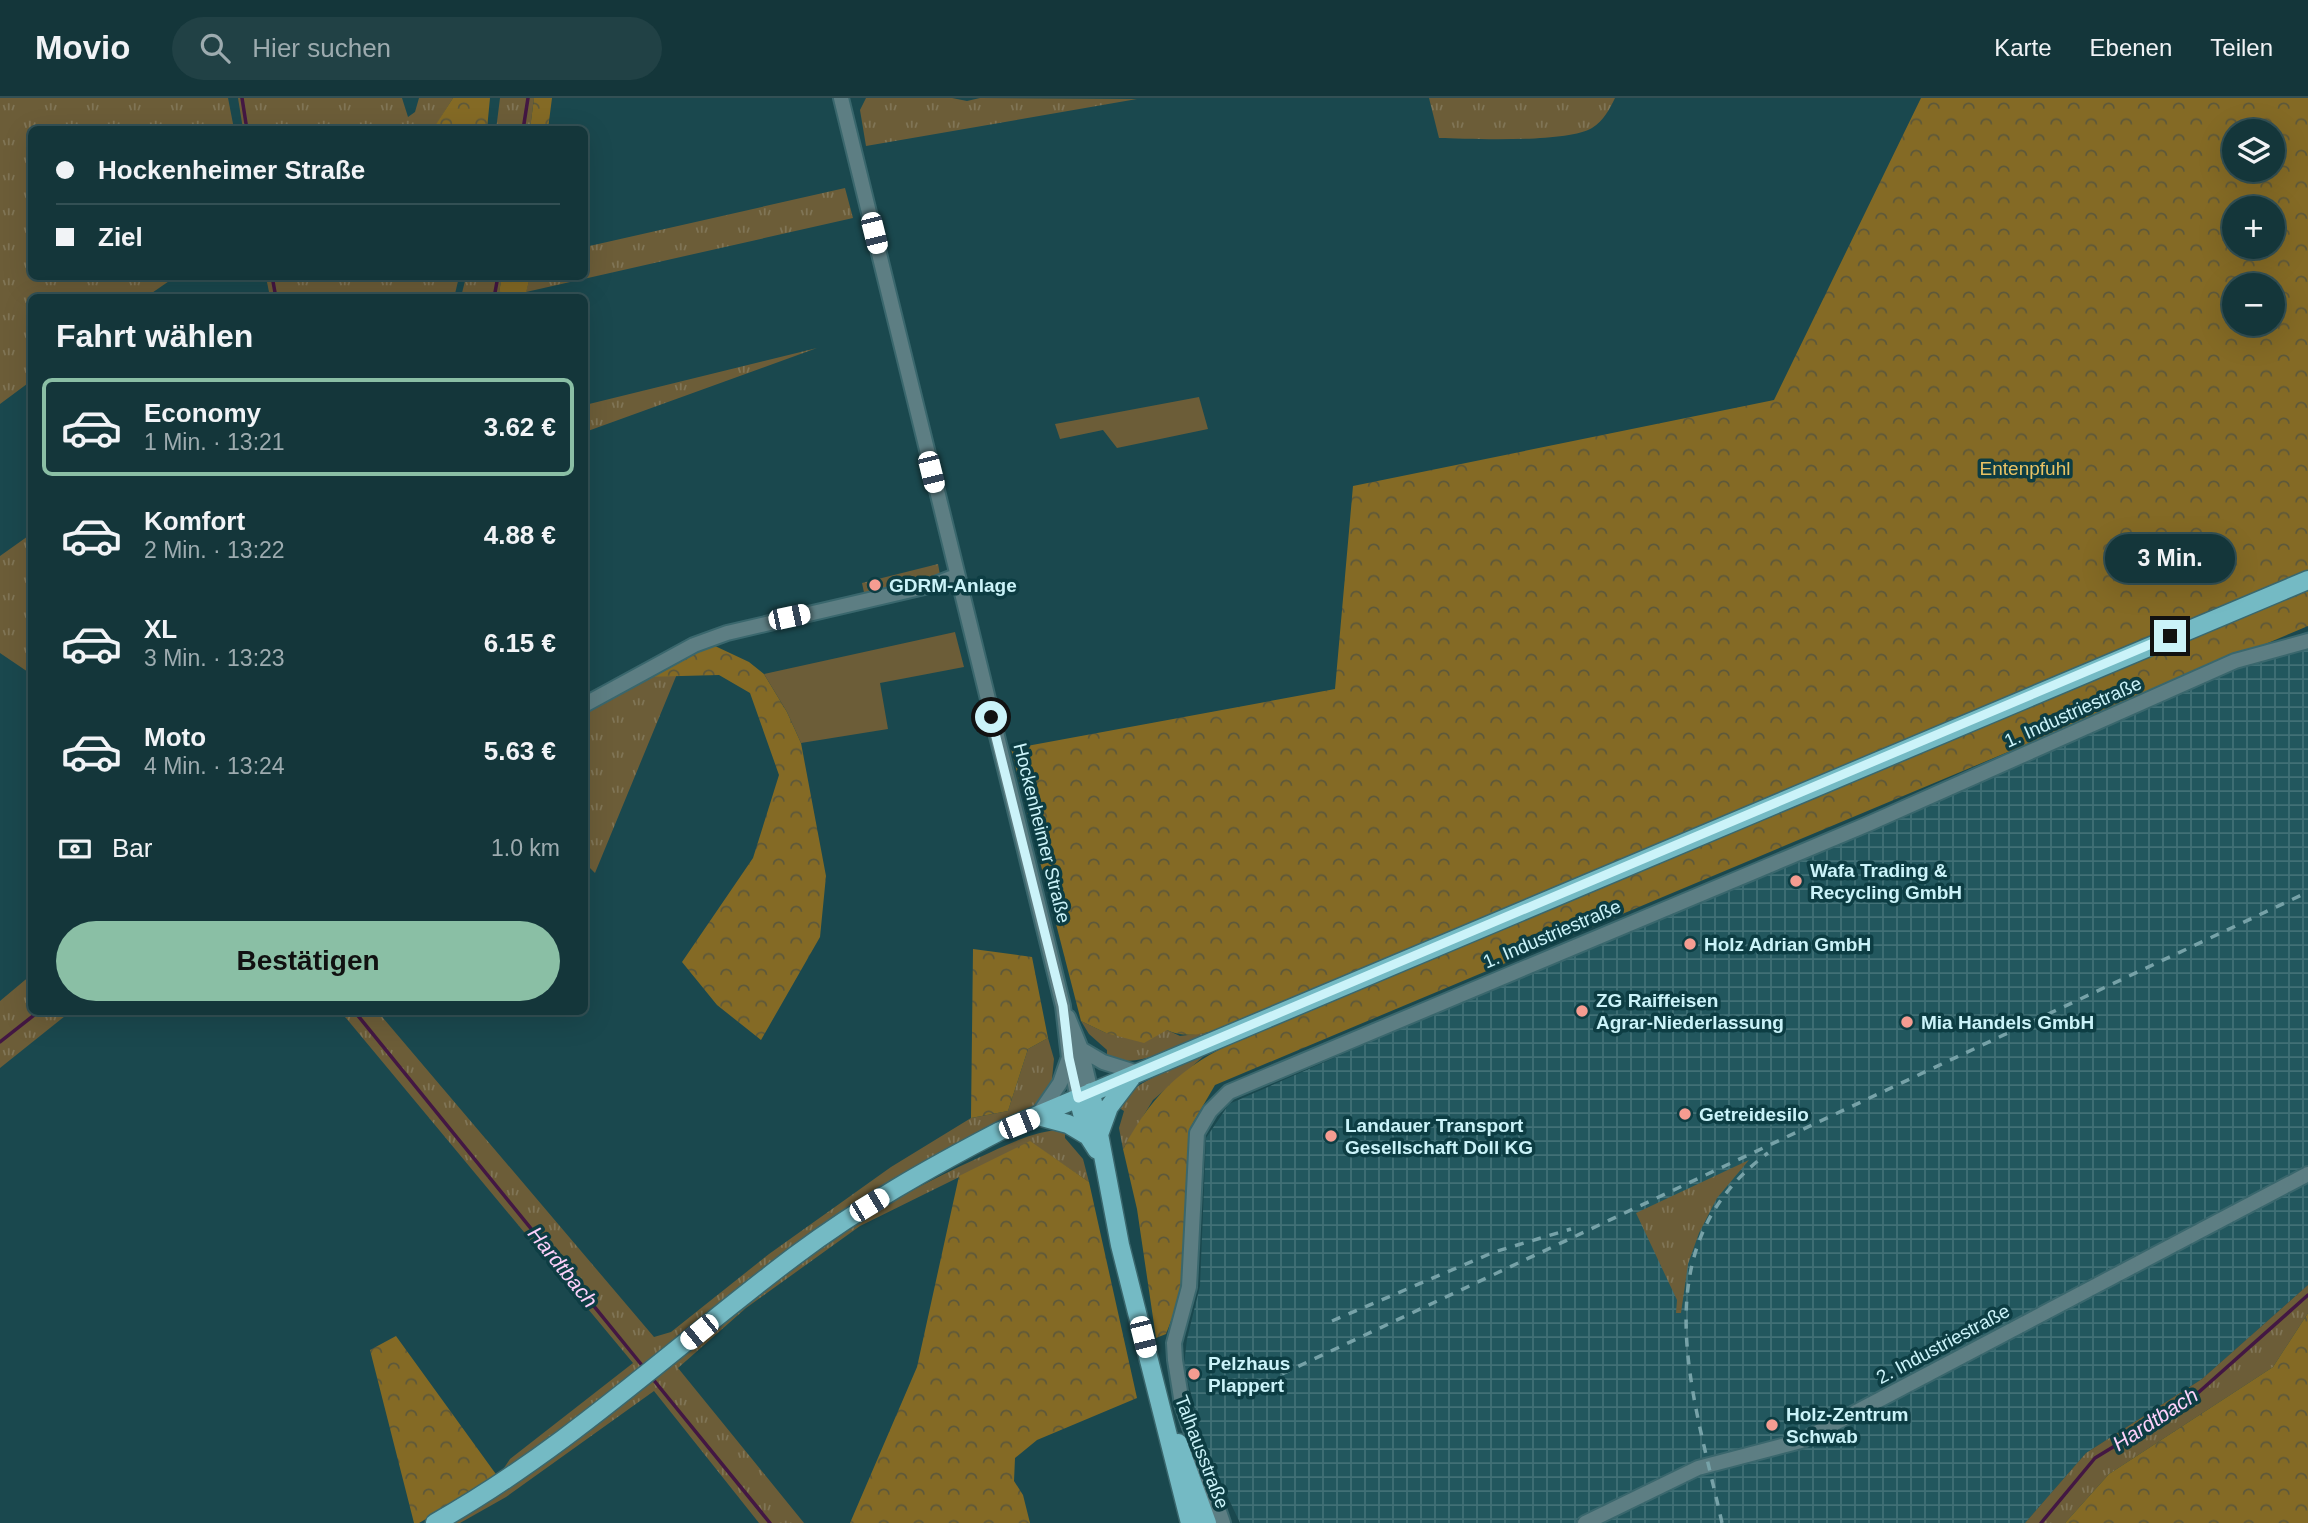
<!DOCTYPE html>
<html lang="de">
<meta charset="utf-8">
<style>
body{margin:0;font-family:Helvetica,sans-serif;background:#214145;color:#f1f3f6;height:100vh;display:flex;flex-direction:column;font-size:26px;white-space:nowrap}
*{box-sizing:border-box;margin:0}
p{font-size:23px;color:#9dabaf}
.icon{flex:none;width:38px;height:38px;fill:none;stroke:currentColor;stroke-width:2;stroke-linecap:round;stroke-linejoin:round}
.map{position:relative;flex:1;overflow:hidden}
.drawer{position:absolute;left:28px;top:196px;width:560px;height:721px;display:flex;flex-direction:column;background:#14363a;border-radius:10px;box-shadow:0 7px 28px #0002,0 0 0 2px #335054}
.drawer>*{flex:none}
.banner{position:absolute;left:28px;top:28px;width:560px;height:154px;border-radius:10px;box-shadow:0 7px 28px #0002,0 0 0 2px #335054;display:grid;align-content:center;height:154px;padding:0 28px;background:#14363a}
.buttons{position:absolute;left:2222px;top:21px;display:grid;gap:14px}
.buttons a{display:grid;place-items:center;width:63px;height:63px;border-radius:50%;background:#14363a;box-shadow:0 7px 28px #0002,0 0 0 2px #335054;font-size:35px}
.end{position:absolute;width:32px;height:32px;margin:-16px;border:9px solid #cbf3f9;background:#111;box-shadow:0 0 0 4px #111}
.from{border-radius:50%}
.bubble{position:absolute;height:49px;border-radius:24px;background:#14363a;box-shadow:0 7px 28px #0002,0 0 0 2px #335054;font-size:23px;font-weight:800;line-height:49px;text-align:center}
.car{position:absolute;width:21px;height:42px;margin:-21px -10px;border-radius:9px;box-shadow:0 0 5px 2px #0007;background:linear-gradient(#fff 24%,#345 0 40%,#fff 0 76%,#345 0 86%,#fff 0)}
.banner b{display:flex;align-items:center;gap:24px;height:66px;font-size:26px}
.banner b+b{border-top:2px solid #335054}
.banner i{width:18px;height:18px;background:#f1f3f6}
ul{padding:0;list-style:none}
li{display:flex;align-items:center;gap:21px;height:98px;margin:0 14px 10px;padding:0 14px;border:4px solid transparent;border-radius:10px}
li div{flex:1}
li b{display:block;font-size:26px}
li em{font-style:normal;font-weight:800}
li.selected{border-color:#8abfa5}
li>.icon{width:63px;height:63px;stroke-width:1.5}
h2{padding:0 28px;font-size:32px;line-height:84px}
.pay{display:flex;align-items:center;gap:18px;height:77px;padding:0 28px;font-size:26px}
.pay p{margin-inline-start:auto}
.button{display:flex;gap:14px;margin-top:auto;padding:14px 28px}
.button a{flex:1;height:80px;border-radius:42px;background:#8abfa5;color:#111;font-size:28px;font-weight:800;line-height:80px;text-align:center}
header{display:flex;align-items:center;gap:42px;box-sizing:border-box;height:98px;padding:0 35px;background:#14363a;border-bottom:2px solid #335054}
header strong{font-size:33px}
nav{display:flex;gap:38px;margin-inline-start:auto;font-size:24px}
.search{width:490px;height:63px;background:#214145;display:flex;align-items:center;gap:18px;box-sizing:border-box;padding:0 24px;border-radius:38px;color:#9dabaf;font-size:26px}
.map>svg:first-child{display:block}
.industrial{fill:url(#industrial-grid)}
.grass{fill:url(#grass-tufts)}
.forest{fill:url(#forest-crowns);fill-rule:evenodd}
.garden{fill:#6c5d38}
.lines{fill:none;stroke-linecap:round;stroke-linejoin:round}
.stream{stroke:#431743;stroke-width:3.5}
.minor-casing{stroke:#3a676d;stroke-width:18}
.major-casing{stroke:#3a676d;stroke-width:21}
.minor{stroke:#5d7e83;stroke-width:14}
.major{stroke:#74bac4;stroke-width:18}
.rail{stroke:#77a2a8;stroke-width:3.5;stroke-dasharray:9 9;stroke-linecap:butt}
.route{stroke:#cbf3f9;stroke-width:9}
.poi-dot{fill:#f59c91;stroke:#0d3d43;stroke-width:2.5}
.labels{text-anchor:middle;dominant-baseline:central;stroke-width:7;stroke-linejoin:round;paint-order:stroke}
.park-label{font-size:19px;fill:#e9c365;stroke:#0d3d43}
.poi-label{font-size:19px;font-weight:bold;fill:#cbf3f9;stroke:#0d3d43;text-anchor:start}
.street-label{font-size:19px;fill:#cbf3f9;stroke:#0d3d43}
.water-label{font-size:21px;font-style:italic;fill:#fdd1fb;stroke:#0d3d43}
</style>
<header>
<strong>Movio</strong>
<div class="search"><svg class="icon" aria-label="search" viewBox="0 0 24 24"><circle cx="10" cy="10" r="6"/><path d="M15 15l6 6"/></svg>Hier suchen</div>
<nav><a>Karte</a><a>Ebenen</a><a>Teilen</a></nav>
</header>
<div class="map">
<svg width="2308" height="1425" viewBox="0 0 2308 1425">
<defs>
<pattern id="industrial-grid" width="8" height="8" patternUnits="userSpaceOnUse" patternTransform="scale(1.75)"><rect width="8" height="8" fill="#22575e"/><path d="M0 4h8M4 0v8" fill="none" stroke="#417076"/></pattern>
<pattern id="grass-tufts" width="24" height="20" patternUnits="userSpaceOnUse" patternTransform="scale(1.75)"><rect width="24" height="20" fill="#6c5d38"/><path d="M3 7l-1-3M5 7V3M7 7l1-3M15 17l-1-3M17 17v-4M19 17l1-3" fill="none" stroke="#807556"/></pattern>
<pattern id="forest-crowns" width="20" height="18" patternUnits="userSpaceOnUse" patternTransform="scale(1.75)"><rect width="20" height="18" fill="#846a25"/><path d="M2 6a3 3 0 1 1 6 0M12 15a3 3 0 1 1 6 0" fill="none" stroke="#5d583a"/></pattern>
</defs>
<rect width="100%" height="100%" fill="#1a484e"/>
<path class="industrial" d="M 2308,533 L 2308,1187 L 2202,1281 L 2086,1355 L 2025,1425 L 1240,1425 L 1204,1348 L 1184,1267 L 1187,1241 L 1200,1188 L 1206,1040 L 1229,1006 Z"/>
<path class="grass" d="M 0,0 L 228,0 L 234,31 L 32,32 L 32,178 L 175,179 L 146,199 L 32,200 L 31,283 L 0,306 Z
M 238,0 L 402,0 L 408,19 L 415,14 L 419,0 L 453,0 L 433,32 L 243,31 Z
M 500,0 L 534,0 L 530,31 L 496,32 Z
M 866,0 L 952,0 L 967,3 L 980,0 L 1137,1 L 866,48 L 860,12 Z
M 1429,0 L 1615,0 C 1609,12 1604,22 1592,30 C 1567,45 1472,41 1439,40 Z
M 845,90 L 853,120 L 526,194 L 530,179 L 584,178 L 585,149 Z
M 266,179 L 266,178 L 459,179 L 454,200 L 270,199 Z
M 466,179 L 502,179 L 498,199 L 461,199 Z
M 817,250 L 585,334 L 585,307 Z
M 31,436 L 31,576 L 0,555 L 0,458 Z
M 938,466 L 941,482 L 865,499 L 862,485 Z
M 677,576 L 595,775 L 585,765 L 584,612 L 644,579 Z
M 31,877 L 32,914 L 70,914 L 0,970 L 0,903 Z
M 341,914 L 378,914 L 654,1239 L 671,1234 L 769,1156 L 891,1069 L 971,1020 L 1008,1013 L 1028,951 L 1048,940 L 1054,961 L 1052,981 L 1055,986 L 1040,1005 L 1030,1010 L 986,1029 L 853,1106 L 748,1183 L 667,1252 L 498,1379 L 510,1361 L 633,1265 Z
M 1081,923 L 1106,935 L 1167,932 L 1180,938 L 1212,934 C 1180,947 1143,970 1107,961 L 1107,952 L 1089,936 Z
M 1204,958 L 1153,1002 L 1123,1051 L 1119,1030 L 1124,1013 L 1116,1008 C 1138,981 1172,971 1204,958 Z
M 1065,1031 L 1065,1040 L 1083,1061 L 1089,1084 L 1030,1044 L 860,1128 L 746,1210 L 678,1270 L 804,1425 L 759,1425 L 654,1293 L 506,1399 L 460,1425 L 445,1425 L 820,1146 C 871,1114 923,1085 978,1060 C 1006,1047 1033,1033 1065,1031 Z
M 1749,1062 L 1717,1100 L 1699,1135 L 1688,1166 L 1681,1215 L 1676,1215 L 1677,1202 L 1636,1115 Z
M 2308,1187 L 2308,1215 L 2273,1269 L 2109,1376 L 2065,1425 L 2025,1425 L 2086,1355 L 2202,1281 Z"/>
<path class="forest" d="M 453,0 L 490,0 L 487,31 L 433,31 Z
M 534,0 L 552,0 L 548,31 L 530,31 Z
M 1921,0 L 2308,0 L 2308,528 L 1215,987 L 1190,1030 L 1184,1189 L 1166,1236 L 1156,1240 L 1137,1111 L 1123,1051 C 1156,989 1189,964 1251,936 L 1245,921 C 1220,931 1192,944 1167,932 L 1144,945 L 1106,935 L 1081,923 L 1011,651 L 1335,591 L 1353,388 L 1774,302 ZM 2235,33 L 2273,33 L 2273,72 L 2235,72 ZM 2235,110 L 2273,110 L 2273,149 L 2235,149 ZM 2235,187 L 2273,187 L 2273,226 L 2235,226 Z
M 502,179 L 530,179 L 525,199 L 498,199 Z
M 715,548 L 749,564 L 764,576 L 787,614 L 801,645 L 826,778 L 820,839 L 761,942 L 717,907 L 682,864 L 753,760 L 779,677 L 750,595 L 719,577 L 644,579 L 695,552 Z
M 973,851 L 1032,859 L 1048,940 L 1028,951 L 1008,1013 L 971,1020 Z
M 1030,1043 L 1089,1084 L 1137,1300 L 1037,1342 L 1015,1360 L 1014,1383 L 1023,1397 L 1030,1425 L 850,1425 L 917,1269 L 959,1078 Z
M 2308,1215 L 2308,1425 L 2065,1425 L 2109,1376 L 2273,1269 Z
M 396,1238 L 498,1379 L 419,1425 L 414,1425 L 370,1252 Z"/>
<path class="garden" d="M 1199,299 L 1208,331 L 1117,350 L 1103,332 L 1060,341 L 1055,326 Z
M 955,534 L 964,569 L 880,585 L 888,631 L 801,645 L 787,614 L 764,576 Z"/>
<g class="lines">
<path class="stream" d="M 242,0 L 247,32
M 523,32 L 528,0
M 272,178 L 276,200
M 494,200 L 498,178
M 355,914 L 645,1271
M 0,944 L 38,914
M 652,1280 L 770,1425
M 2041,1425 L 2095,1360 L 2190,1302 L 2308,1197"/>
<g class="minor-casing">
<path id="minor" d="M 841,0 L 1063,908 L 1069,960 L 1078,1000
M 584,607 L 694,547 L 727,535 L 933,487 L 956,478
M 1068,919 L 1081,951 L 1091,994
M 1081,951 L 1103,964 L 1135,974
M 1038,1017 L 1060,985 L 1068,962
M 1223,1425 L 1182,1306 L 1175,1262 L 1174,1245 L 1189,1189 L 1197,1035 L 1210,1013 L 1229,994 L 1868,726 L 2235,563 L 2308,543
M 1585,1425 L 1698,1370 L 1801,1343 L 2308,1076"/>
</g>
<g class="major-casing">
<path id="major" d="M 1091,994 L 1120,1147 L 1190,1425
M 1078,1000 L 1088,1038 L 1097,1052
M 1038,1018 L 1068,1026 L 1088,1038
M 1100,1034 L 1109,1009 L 1131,980
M 1178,1345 L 1207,1425
M 435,1425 C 567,1351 676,1247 796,1157 C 860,1109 929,1070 1000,1033 L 2308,482"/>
</g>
<use href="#minor" class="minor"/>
<use href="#major" class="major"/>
<path class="rail" d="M 1332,1223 L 1494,1154 L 1571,1131
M 1282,1276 L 2308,794
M 1722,1425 C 1694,1297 1639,1150 1768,1055"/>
</g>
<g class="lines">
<path class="route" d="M 991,619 L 1063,908 L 1069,960 L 1078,1000 L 2170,538"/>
</g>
<g class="poi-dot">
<circle cx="875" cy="487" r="7"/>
<circle cx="1796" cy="783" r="7"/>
<circle cx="1690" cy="846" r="7"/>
<circle cx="1582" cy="913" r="7"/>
<circle cx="1907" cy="924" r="7"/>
<circle cx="1685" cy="1016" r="7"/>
<circle cx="1331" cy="1038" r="7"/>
<circle cx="1194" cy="1276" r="7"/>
<circle cx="1772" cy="1327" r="7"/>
</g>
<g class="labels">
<g class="park-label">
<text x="2025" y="370">Entenpfuhl</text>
</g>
<g class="poi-label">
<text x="889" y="487">GDRM-Anlage</text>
<text x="1810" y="772">Wafa Trading &amp;<tspan x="1810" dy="22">Recycling GmbH</tspan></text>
<text x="1704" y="846">Holz Adrian GmbH</text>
<text x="1596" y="902">ZG Raiffeisen<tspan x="1596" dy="22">Agrar-Niederlassung</tspan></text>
<text x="1921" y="924">Mia Handels GmbH</text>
<text x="1699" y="1016">Getreidesilo</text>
<text x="1345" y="1027">Landauer Transport<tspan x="1345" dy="22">Gesellschaft Doll KG</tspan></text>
<text x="1208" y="1265">Pelzhaus<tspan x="1208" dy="22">Plappert</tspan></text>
<text x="1786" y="1316">Holz-Zentrum<tspan x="1786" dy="22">Schwab</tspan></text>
</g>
<g class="street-label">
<text transform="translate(2073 614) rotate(-24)">1. Industriestraße</text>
<text transform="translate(1042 735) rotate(76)">Hockenheimer Straße</text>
<text transform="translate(1552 836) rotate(-23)">1. Industriestraße</text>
<text transform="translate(1943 1246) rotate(-28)">2. Industriestraße</text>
<text transform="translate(1202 1354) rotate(69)">Talhausstraße</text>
</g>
<g class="water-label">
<text transform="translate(563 1169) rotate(51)">Hardtbach</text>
<text transform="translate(2155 1321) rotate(-33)">Hardtbach</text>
</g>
</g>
</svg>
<div class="buttons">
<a><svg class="icon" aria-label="layers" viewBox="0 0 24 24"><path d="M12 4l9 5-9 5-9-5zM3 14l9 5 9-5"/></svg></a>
<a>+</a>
<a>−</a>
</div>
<i class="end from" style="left:991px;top:619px"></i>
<i class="end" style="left:2170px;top:538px"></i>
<div class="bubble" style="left:2105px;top:436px;width:130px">3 Min.</div>
<i class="car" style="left:874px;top:135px;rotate:166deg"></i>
<i class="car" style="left:931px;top:374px;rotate:166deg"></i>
<i class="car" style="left:789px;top:519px;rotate:78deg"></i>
<i class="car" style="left:1019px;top:1026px;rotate:68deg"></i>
<i class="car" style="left:869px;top:1107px;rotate:59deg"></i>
<i class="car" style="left:699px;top:1234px;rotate:231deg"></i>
<i class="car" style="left:1143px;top:1239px;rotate:166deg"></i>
<div class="banner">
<b><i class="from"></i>Hockenheimer Straße</b>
<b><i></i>Ziel</b>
</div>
<section class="drawer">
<h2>Fahrt wählen</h2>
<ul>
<li class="selected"><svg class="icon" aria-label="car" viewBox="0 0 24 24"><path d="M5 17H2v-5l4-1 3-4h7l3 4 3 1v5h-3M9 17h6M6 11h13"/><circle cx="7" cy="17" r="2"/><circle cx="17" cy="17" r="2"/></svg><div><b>Economy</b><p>1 Min. · 13:21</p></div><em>3.62 €</em></li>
<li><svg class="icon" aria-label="car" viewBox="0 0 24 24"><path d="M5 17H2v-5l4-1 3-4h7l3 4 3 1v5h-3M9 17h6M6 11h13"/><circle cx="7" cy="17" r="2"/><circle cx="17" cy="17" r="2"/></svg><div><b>Komfort</b><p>2 Min. · 13:22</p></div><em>4.88 €</em></li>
<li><svg class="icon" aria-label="car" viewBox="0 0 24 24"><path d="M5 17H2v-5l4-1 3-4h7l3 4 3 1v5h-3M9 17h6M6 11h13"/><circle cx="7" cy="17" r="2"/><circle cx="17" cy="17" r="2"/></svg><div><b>XL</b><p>3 Min. · 13:23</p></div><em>6.15 €</em></li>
<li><svg class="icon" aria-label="car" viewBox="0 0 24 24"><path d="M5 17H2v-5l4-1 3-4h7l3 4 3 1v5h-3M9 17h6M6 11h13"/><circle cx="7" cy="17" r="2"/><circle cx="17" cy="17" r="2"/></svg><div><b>Moto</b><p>4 Min. · 13:24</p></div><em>5.63 €</em></li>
</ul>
<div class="pay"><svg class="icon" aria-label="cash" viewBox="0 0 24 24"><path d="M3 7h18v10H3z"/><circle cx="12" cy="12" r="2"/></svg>Bar<p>1.0 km</p></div>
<div class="button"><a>Bestätigen</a></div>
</section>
</div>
